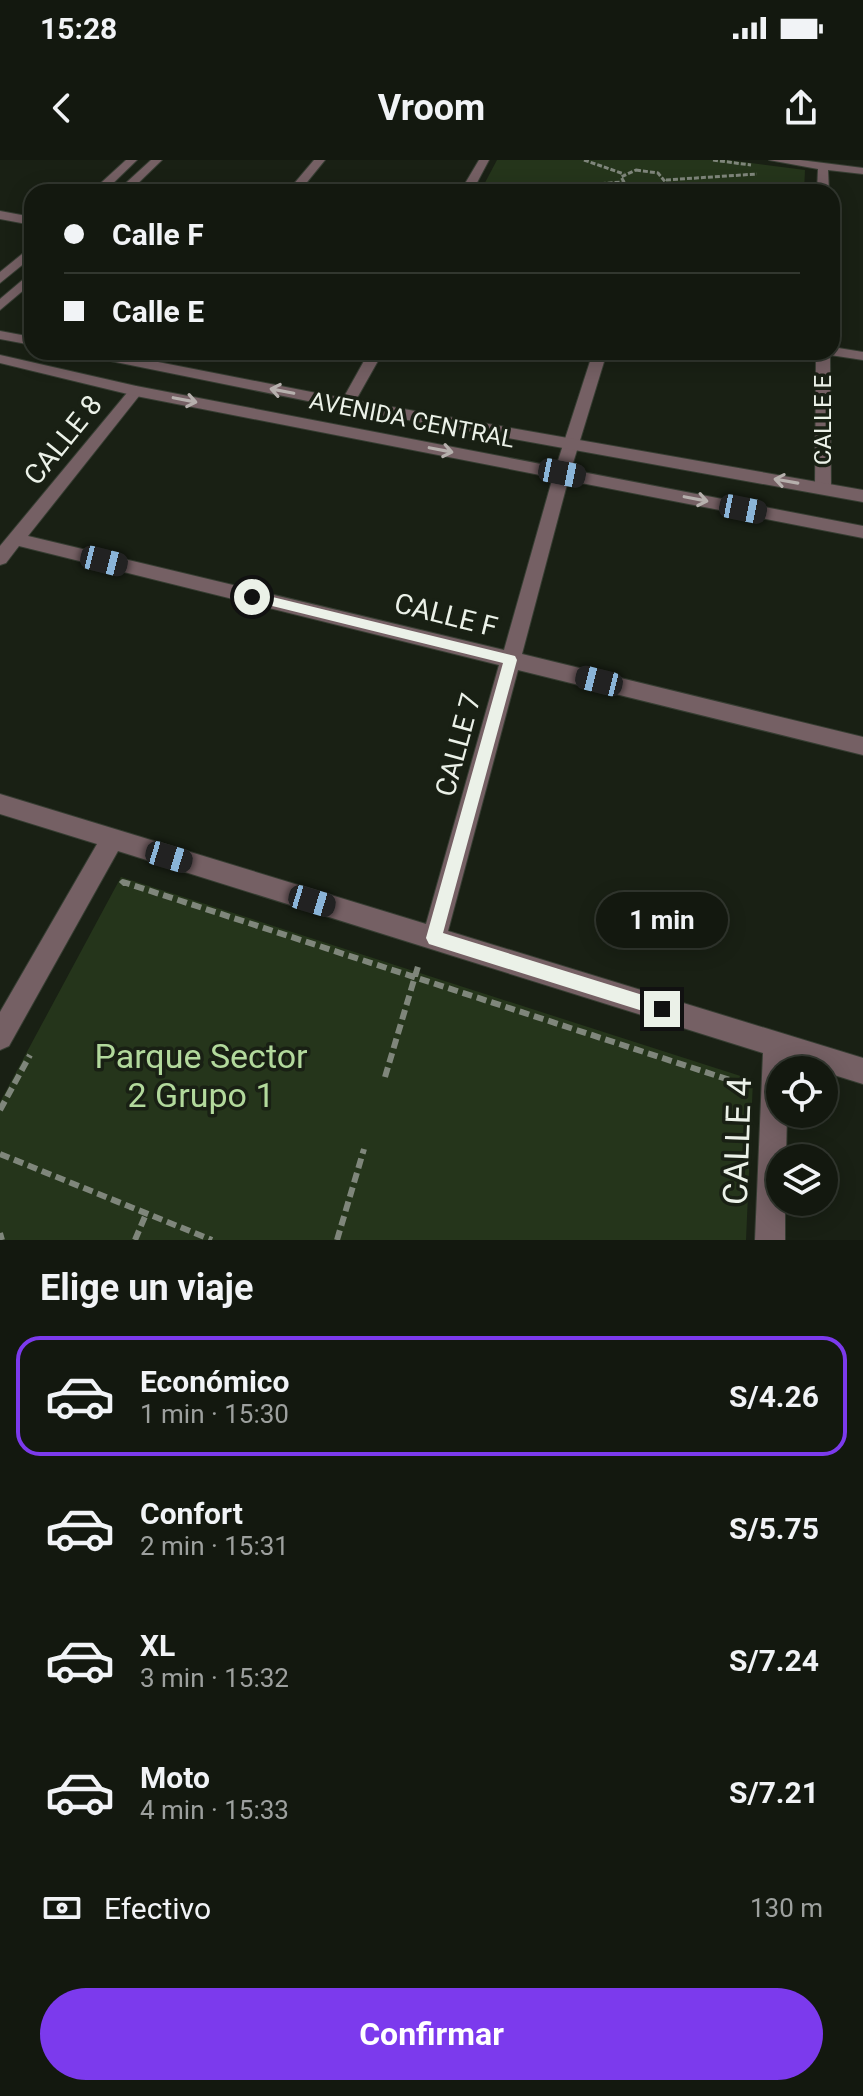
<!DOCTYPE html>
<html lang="es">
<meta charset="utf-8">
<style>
body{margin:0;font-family:Roboto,sans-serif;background:#1c2118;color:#f1f3f6;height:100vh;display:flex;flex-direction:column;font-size:30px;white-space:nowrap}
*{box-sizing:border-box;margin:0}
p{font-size:26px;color:#9da09e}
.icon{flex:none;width:44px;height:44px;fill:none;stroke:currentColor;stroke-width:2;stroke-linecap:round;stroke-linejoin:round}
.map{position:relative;height:1080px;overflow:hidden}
.panel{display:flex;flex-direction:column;background:#13180f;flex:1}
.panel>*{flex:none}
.top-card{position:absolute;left:24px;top:24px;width:816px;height:176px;border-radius:24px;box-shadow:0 4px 20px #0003,0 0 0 2px #32372f;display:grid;align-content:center;height:176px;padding:0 40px;background:#13180f}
.tools{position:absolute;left:766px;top:896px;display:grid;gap:16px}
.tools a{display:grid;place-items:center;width:72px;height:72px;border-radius:50%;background:#13180f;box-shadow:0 4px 20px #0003,0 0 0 2px #32372f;font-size:40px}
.end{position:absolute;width:36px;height:36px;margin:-18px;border:10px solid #ebf1e8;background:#111;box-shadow:0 0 0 4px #111}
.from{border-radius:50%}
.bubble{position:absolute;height:56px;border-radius:28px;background:#13180f;box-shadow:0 4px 20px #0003,0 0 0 2px #32372f;font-size:26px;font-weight:700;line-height:56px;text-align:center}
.car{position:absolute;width:24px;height:48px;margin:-24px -12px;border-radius:10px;box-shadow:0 0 6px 2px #0007;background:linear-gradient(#222 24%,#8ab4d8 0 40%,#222 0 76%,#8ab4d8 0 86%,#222 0)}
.top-card b{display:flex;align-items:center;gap:28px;height:76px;font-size:30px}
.top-card b+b{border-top:2px solid #32372f}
.top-card i{width:20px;height:20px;background:#f1f3f6}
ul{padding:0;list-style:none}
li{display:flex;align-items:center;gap:24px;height:120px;margin:0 16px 12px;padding:0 24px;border:4px solid transparent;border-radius:24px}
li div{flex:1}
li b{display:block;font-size:30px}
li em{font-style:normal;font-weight:700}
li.on{border-color:#7c3aed}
li>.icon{width:72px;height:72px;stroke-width:1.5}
h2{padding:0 40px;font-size:36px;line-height:96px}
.pay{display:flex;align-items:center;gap:20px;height:88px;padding:0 40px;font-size:30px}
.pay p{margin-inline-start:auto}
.cta{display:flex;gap:16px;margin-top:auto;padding:16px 40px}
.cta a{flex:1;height:92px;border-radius:48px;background:#7c3aed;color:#fff;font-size:32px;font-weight:700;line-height:92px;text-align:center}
.status{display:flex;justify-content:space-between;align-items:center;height:56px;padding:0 40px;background:#13180f;direction:ltr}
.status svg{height:22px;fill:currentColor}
header{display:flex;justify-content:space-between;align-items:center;height:104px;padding:0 40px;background:#13180f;font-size:36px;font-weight:700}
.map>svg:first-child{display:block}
.green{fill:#25351b}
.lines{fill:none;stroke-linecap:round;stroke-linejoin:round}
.minor-casing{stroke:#363d32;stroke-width:2}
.tertiary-casing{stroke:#363d32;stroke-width:2}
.path-far1{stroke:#7f867b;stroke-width:3;stroke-dasharray:5 2;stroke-linecap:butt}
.path{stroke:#7f867b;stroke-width:6;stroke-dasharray:10 5;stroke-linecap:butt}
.minor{fill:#756064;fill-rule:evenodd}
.tertiary{fill:#756064;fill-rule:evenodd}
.oneway{stroke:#b6b0ad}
.route{fill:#ebf1e8}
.labels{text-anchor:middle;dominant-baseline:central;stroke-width:7;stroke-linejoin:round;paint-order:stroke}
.far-street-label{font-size:24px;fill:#ebf1e8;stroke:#192014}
.street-label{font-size:28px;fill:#ebf1e8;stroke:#192014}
.near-park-label{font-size:34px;fill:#b2d99c;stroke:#192014}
.near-street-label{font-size:34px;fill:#ebf1e8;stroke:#192014}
</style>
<div class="status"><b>15:28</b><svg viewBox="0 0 49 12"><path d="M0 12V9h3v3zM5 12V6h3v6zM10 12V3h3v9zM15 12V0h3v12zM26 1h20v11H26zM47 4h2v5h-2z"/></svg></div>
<header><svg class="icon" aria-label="back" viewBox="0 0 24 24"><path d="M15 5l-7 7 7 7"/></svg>Vroom<svg class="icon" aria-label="share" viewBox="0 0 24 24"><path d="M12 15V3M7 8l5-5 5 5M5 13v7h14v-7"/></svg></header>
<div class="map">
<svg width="863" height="1080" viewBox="0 0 863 1080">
<rect width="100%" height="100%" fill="#192014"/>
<path class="green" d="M 497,0 L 728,0 L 805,10 L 804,32 L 480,32 Z
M 121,717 L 753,920 L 746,1080 L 0,1080 L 0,942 Z"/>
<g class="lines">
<g class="minor-casing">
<path id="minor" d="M 314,0 L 325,0 L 299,32 L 287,32 Z
M 479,0 L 489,0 L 472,32 L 460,32 Z
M 769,0 L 800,0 L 863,8 L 863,14 L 828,10 L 829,32 L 817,32 L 818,9 Z
M 0,51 L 32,57 L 32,65 L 0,59 Z
M 832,187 L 863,192 L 863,200 L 830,195 L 831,328 L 823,334 L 815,328 L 816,192 L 832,192 Z
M 369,192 L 383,192 L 352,247 L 342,247 L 340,244 Z
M 593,192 L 607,192 L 570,313 L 522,494 L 863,577 L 863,595 L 518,510 L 448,771 L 863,898 L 863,924 L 789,901 L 788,910 L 780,910 L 780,954 L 787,954 L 786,998 L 780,998 L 780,1042 L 785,1042 L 785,1080 L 755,1080 L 763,893 L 118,691 L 9,886 L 0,890 L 0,852 L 97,684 L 0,654 L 0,634 L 426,764 L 499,505 L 19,386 L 6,403 L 0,405 L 0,386 L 131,228 L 136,226 L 143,231 L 28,376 L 504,490 L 554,313 Z"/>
</g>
<g class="tertiary-casing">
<path id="tertiary" d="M 126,0 L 137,0 L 104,32 L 91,32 Z
M 151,0 L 162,0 L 129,32 L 116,32 Z
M 32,86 L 32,97 L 0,123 L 0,112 Z
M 32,112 L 32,123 L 0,150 L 0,139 Z
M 0,171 L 32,177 L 32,185 L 0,179 Z
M 79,192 L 107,192 L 347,239 L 863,330 L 863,342 L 347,249 L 86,196 Z
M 0,195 L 136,226 L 863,366 L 863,378 L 136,236 L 0,203 Z"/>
</g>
<path class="path-far1" d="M 584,0 L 624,14
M 713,0 L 751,5
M 636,10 L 658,13 L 667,24 L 655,31 L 627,27 L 621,17 Z
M 666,20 L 757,14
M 496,32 L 622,22"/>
<path class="path" d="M 121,724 L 123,722 L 742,924
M 385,917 L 419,803
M 0,950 L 30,895
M 0,994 L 212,1080
M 0,1073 L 2,1080
M 135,1080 L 146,1054
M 337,1080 L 364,989"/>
<use href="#minor" class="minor"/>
<use href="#tertiary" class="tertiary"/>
</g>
<defs><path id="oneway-shaft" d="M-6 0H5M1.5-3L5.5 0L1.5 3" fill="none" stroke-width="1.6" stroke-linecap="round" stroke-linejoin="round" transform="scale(2)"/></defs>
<g class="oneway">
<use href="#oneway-shaft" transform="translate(282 231) rotate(-169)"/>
<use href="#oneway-shaft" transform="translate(185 240) rotate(11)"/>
<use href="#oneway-shaft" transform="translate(441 290) rotate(11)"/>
<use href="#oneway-shaft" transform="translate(786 321) rotate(-170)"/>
<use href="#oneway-shaft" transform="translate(696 339) rotate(11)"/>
</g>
<path class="route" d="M 252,432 L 515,496 L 517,500 L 443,773 L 662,841 L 668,843 L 670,849 L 668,855 L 662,857 L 429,784 L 426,778 L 503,503 L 248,440 L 246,437 Z"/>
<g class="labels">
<g class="far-street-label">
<text transform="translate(412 260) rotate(11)">AVENIDA CENTRAL</text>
<text transform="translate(823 260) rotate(-90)">CALLE E</text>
</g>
<g class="street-label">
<text transform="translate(63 280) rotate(-51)">CALLE 8</text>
<text transform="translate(446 455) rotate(14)">CALLE F</text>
<text transform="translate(458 585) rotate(-75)">CALLE 7</text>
</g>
<g class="near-park-label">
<text x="201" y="896">Parque Sector<tspan x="201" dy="39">2 Grupo 1</tspan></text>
</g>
<g class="near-street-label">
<text transform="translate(737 981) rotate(-88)">CALLE 4</text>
</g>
</g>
</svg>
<div class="tools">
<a><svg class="icon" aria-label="locate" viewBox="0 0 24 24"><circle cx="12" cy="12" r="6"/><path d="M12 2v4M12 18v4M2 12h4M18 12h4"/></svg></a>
<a><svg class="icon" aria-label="layers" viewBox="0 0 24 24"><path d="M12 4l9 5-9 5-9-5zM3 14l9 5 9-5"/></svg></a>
</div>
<i class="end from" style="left:252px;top:437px"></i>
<i class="end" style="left:662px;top:849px"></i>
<div class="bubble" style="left:596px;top:732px;width:132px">1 min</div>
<i class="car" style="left:562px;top:313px;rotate:101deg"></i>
<i class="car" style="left:743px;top:349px;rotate:101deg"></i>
<i class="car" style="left:104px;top:401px;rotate:104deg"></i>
<i class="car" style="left:599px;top:521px;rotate:284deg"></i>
<i class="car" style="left:169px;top:697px;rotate:107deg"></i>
<i class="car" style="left:312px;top:741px;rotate:107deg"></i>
<div class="top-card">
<b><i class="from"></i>Calle F</b>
<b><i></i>Calle E</b>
</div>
</div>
<section class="panel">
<h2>Elige un viaje</h2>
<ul>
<li class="on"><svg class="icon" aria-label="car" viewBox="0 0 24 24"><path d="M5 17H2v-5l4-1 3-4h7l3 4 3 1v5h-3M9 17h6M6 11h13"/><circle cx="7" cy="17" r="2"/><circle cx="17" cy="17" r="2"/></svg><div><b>Económico</b><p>1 min · 15:30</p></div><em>S/4.26</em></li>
<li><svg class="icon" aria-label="car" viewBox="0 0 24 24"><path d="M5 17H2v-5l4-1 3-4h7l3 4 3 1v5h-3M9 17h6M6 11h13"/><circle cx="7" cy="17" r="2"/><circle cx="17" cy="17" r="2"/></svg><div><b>Confort</b><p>2 min · 15:31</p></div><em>S/5.75</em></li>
<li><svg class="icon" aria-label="car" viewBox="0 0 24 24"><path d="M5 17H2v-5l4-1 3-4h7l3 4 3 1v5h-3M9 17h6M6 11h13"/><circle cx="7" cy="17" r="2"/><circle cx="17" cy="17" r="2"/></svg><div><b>XL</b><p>3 min · 15:32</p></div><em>S/7.24</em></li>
<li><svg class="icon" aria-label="car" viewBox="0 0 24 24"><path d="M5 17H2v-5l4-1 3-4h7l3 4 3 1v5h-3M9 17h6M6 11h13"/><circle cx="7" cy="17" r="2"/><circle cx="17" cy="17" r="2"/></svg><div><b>Moto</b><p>4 min · 15:33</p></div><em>S/7.21</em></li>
</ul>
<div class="pay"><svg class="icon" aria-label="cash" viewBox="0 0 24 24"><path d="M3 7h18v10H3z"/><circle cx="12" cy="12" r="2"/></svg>Efectivo<p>130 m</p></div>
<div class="cta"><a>Confirmar</a></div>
</section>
